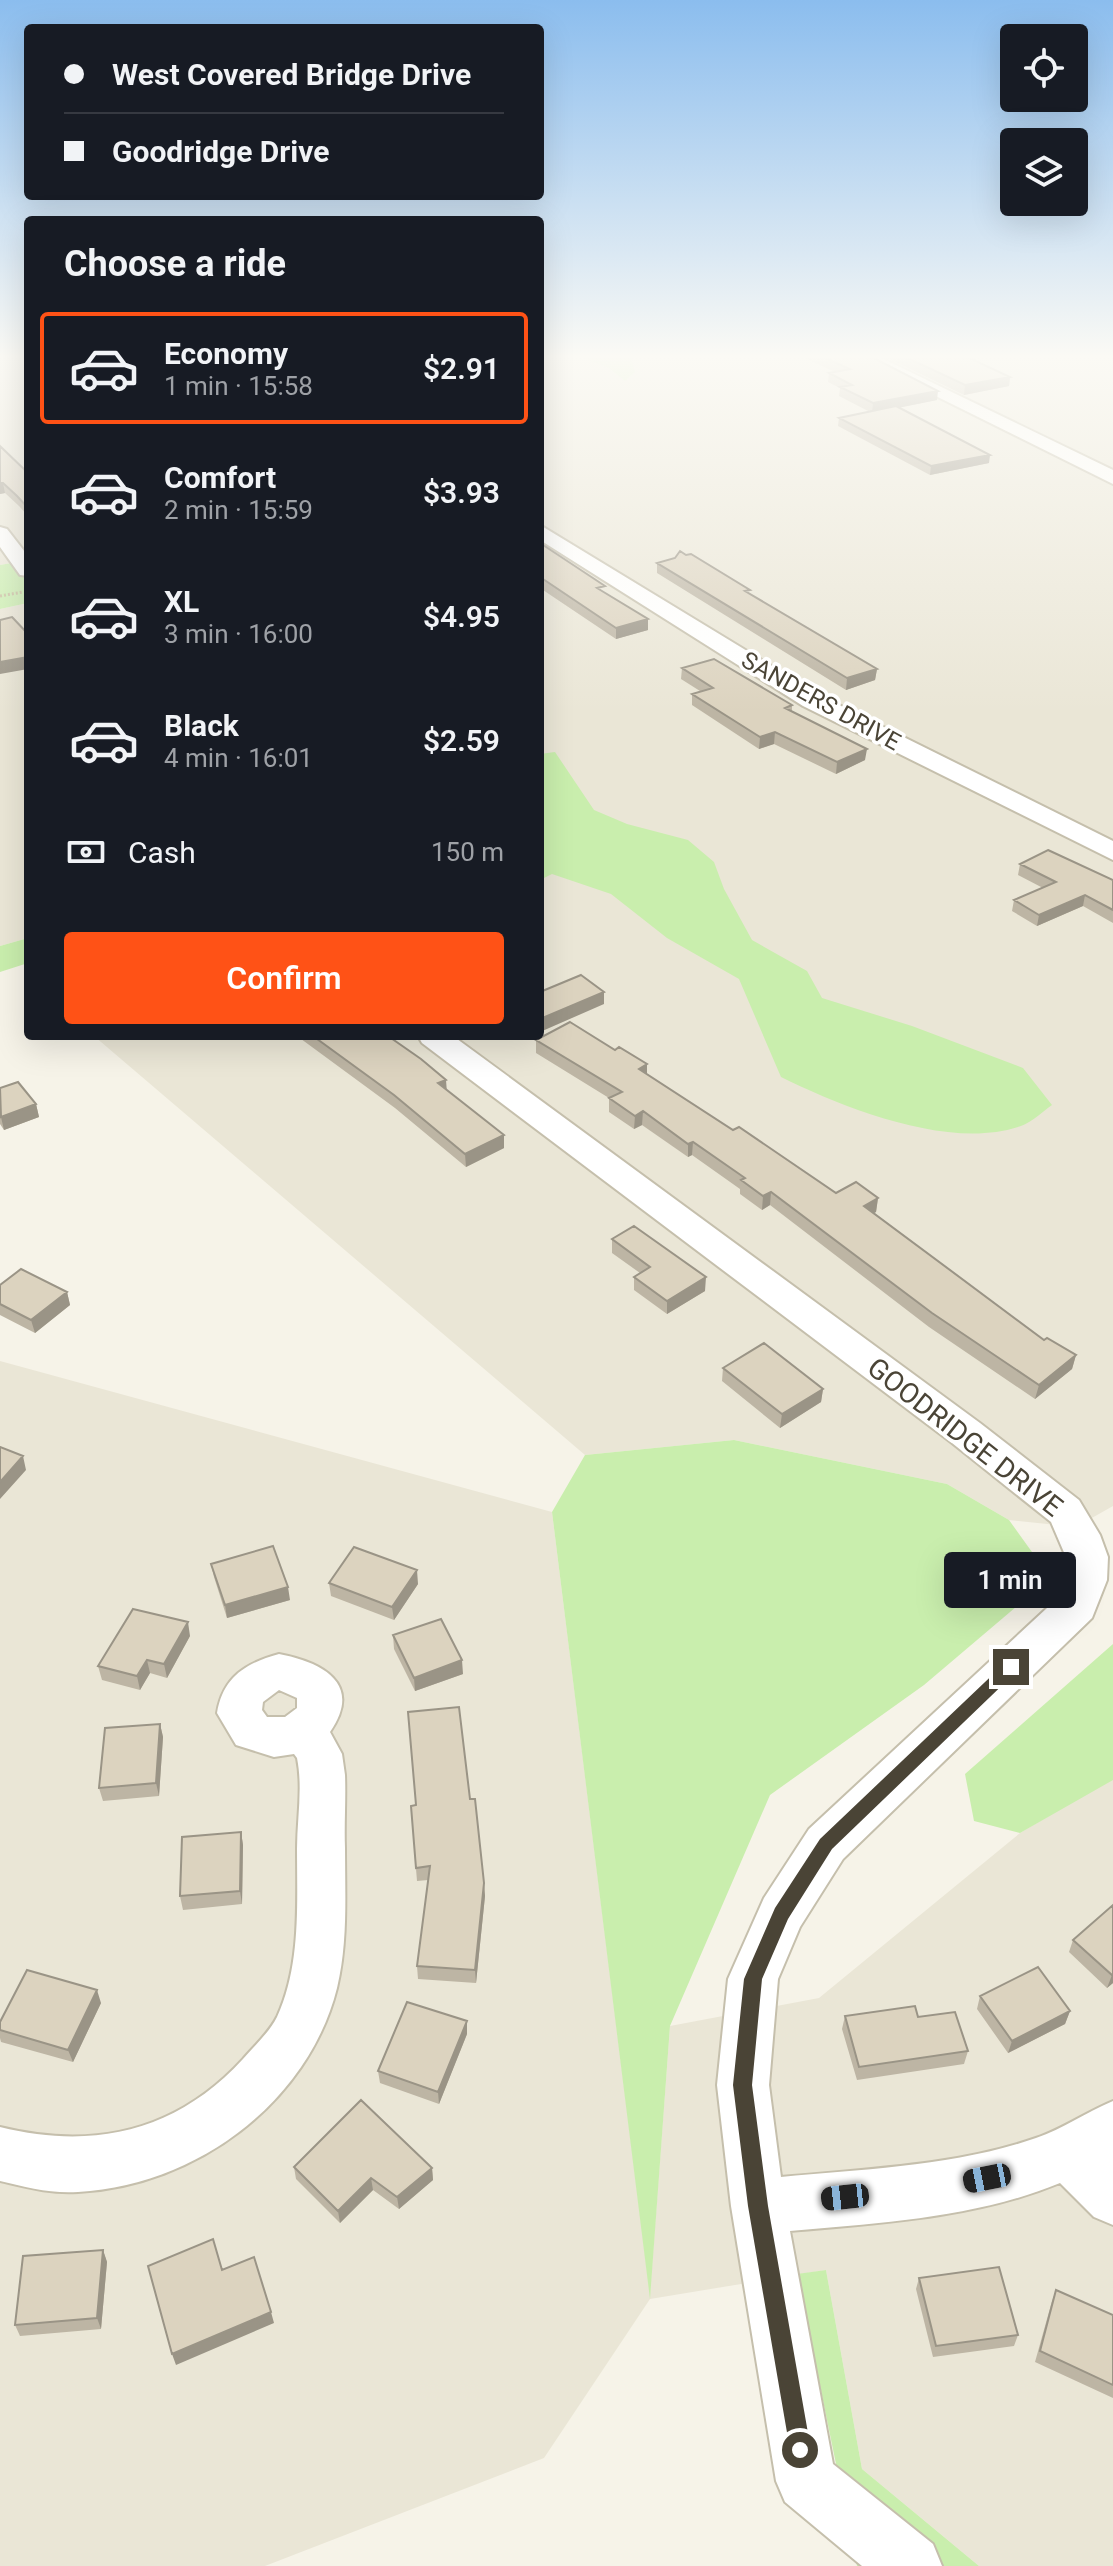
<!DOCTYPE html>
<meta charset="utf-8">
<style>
body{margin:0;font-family:Roboto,sans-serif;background:#242831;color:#f1f3f6;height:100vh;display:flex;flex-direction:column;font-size:30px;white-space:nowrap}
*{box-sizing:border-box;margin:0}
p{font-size:26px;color:#9ea1a6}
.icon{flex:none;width:44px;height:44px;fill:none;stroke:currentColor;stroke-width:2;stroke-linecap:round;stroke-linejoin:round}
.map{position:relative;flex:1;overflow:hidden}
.side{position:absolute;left:24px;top:216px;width:520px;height:824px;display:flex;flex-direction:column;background:#171b24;border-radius:8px;box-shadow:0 8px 32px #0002}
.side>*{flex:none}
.guide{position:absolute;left:24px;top:24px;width:520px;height:176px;border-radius:8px;box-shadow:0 8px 32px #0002;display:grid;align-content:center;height:176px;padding:0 40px;background:#171b24}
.fabs{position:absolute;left:1000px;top:24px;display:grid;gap:16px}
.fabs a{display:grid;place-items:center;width:88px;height:88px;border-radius:8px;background:#171b24;box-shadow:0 8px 32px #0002;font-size:40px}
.end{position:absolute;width:36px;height:36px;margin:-18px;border:10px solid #4a4436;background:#fff;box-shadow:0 0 0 4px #fff}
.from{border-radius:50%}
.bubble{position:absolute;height:56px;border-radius:8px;background:#171b24;box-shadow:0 8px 32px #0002;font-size:26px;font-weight:600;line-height:56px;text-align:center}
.car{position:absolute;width:24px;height:48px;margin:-24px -12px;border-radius:10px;box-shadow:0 0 6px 2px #0007;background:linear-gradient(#222 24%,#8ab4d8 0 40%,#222 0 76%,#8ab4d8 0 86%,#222 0)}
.guide b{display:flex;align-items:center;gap:28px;height:76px;font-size:30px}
.guide b+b{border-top:2px solid #363941}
.guide i{width:20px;height:20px;background:#f1f3f6}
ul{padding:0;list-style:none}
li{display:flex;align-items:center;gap:24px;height:112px;margin:0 16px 12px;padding:0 24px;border:4px solid transparent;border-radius:8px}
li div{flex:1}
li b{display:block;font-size:30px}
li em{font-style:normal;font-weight:600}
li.current{border-color:#ff5216}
li>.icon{width:72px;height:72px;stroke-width:1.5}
h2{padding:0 40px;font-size:36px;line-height:96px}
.pay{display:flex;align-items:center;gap:20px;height:88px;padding:0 40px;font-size:30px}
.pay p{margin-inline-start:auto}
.action{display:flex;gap:16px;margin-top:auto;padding:16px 40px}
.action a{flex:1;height:92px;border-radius:8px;background:#ff5216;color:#fff;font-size:32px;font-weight:600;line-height:92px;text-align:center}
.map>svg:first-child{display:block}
.residential{fill:#eae6d6}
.green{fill:#c9eead}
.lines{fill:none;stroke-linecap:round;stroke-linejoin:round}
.minor-casing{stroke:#c5bfac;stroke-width:4}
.path{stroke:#c6bb99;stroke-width:3;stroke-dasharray:2 2;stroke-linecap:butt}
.minor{fill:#fff;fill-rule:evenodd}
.wall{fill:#bdb5a4}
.shaded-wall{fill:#9a9486}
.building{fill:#dcd3bf;stroke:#9a9486;stroke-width:2}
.route{fill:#4a4436}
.labels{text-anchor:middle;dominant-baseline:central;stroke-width:7;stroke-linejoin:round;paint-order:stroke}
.far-street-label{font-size:24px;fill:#4a4436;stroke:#fff}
.street-label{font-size:28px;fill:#4a4436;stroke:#fff}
</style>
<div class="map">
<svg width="1113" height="2566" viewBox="0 0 1113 2566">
<rect width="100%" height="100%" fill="#f6f3e8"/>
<path class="residential" d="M 0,354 L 28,354 L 28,570 L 22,561 L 0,565 Z
M 540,354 L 1113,354 L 1113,1506 L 1076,1527 L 1009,1520 L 947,1484 L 734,1440 L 585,1455 L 94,1036 L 540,1036 Z
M 28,603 L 28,938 L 0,946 L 0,609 Z
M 0,1361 L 552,1512 L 650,2294 L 670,2026 L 819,1998 L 1020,1833 L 1113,1778 L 1113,2566 L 979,2566 L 862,2469 L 826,2270 L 650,2299 L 544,2458 L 265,2566 L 0,2566 Z"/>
<path class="green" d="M 573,354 L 630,354 L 635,372 L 625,381 L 609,368 Z
M 23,561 L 28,570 L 28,603 L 0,609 L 0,565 Z
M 555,752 L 594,810 L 627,824 L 688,840 L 714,862 L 724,889 L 752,940 L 807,971 L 822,998 L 912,1026 L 1023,1068 L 1052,1105 C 1042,1112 1032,1122 1021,1126 C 951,1151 844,1108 781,1077 L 739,979 L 667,938 L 611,894 L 552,874 L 540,880 L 540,754 Z
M 28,938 L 28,963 L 0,972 L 0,946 Z
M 734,1440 L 947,1484 L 1009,1520 L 1037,1559 L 1029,1596 L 924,1685 L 770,1795 L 670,2026 L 650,2299 L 552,1512 L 585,1455 Z
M 1113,1644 L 1113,1780 L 1020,1833 L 974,1821 L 965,1774 Z
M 826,2270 L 862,2469 L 979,2566 L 857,2566 L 797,2274 Z"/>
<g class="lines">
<g class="minor-casing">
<path id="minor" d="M 851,354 L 873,354 L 1113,470 L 1113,484 Z
M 540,525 L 821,696 L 1113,841 L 1113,860 L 803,706 L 540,540 Z
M 0,527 L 7,529 L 28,556 L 28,576 L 20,575 L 0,547 Z
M 418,1036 L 453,1036 L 980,1423 L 1079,1500 L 1100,1535 L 1108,1557 L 1107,1580 L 1092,1618 L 843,1859 L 800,1927 L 778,1979 L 769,2085 L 781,2177 C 866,2169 955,2166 1036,2138 C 1063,2129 1086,2112 1113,2101 L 1113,2225 L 1094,2217 L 1060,2183 C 975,2218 881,2223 790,2231 L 833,2464 L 933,2544 L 942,2566 L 862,2566 L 785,2502 L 776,2481 L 731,2206 L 717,2085 L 728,1979 L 764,1898 L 809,1829 L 1060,1596 L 1065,1580 L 1066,1557 L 1051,1522 L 952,1443 L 422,1043 Z
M 279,1654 C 321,1662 364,1683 330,1732 L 342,1754 L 345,1775 C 346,1800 344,1824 345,1848 C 345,1895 348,1942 337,1988 C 308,2103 195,2186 78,2192 C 51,2194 26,2187 0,2181 L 0,2127 C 93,2150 176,2132 243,2059 C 254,2046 269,2033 277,2017 C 301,1965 297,1904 297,1849 C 297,1819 303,1788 297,1758 L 294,1754 L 274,1757 L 236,1745 L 217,1713 C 223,1677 246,1663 279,1654 ZM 279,1690 L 297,1698 L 297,1708 L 285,1717 L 267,1717 L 262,1710 L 263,1702 Z"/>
</g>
<path class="path" d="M 0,596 L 23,592"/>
<use href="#minor" class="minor"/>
</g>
<path class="wall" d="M 796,354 L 866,354 L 937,400 L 898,408 L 989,463 L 930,475 L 838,426 L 839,418 L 870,412 L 839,396 L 840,388 L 828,382 L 829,373 L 835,372 Z
M 879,354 L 961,354 L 1010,377 L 1009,386 L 964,395 Z
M 0,446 L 28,473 L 28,516 L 19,506 L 5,493 L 0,494 Z
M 540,543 L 605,593 L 648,619 L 648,630 L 616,639 L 540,588 Z
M 657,563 L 749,594 L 877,669 L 875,680 L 846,690 L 657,573 Z
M 682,668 L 792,705 L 792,711 L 865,760 L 836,774 L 774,744 L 759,749 L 692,705 L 692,694 L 700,691 L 681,679 Z
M 1020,864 L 1113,880 L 1113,923 L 1083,906 L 1037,926 L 1012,911 L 1014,900 L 1043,888 L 1018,875 Z
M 297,1036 L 388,1036 L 447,1090 L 504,1148 L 466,1167 L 395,1108 Z
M 536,1040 L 647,1074 L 733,1130 L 836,1193 L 878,1198 L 876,1212 L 874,1213 L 1044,1340 L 1076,1355 L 1072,1369 L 1035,1399 L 929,1327 L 770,1205 L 762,1210 L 740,1194 L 740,1189 L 692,1155 L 688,1157 L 642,1125 L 634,1129 L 609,1112 L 609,1098 L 536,1053 Z
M 0,1088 L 36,1104 L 39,1117 L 4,1130 L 0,1124 Z
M 612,1239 L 705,1291 L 667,1314 L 634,1290 L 634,1277 L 640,1273 L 612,1253 Z
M 0,1285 L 67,1292 L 70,1305 L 35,1333 L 0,1315 Z
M 723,1368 L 823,1389 L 821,1402 L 780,1428 L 722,1381 Z
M 211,1564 L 290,1600 L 227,1618 L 214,1577 Z
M 329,1583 L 418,1584 L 394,1620 L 331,1596 Z
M 393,1635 L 463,1674 L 415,1691 L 394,1649 Z
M 190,1636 L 167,1678 L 150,1673 L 140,1690 L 102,1680 L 98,1666 Z
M 160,1724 L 163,1737 L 159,1796 L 103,1801 L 99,1788 Z
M 470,1799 L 485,1896 L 476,1983 L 418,1979 L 417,1966 L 428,1880 L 417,1881 L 411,1806 Z
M 241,1832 L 243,1845 L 242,1904 L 183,1910 L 180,1896 Z
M 1113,1905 L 1113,1983 L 1107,1988 L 1069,1952 L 1073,1940 Z
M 980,1996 L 1070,2011 L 1065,2024 L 1008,2053 L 977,2009 Z
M 101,2003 L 73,2062 L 1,2042 L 0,2038 L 0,2022 Z
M 845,2016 L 918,2017 L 968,2051 L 964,2064 L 857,2080 L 842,2029 Z
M 467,2034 L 439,2104 L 380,2083 L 378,2071 Z
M 294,2167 L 432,2168 L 433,2180 L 399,2209 L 373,2190 L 340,2223 L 296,2179 Z
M 103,2250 L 107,2262 L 101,2329 L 20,2336 L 15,2325 Z
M 919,2278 L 1018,2335 L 1014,2346 L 933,2357 L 916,2289 Z
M 1056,2290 L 1113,2315 L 1113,2398 L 1035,2362 L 1052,2301 Z"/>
<path class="shaded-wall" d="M 1010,377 L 1009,386 L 964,395 L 965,385 Z
M 938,391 L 937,400 L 872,413 L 873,403 Z
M 990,455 L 989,463 L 930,475 L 931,466 Z
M 0,483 L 3,483 L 5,493 L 0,494 Z
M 648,619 L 648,630 L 616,639 L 616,628 Z
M 28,657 L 28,669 L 0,674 L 0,662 Z
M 877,669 L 875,680 L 846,690 L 847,678 Z
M 775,732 L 774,744 L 759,749 L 760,737 Z
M 867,749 L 865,760 L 836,774 L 837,762 Z
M 1085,895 L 1083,906 L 1037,926 L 1039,915 Z
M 604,992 L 604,1004 L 540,1032 L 540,1019 Z
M 647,1064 L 647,1077 L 639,1069 Z
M 446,1080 L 447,1093 L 438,1083 Z
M 36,1104 L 39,1117 L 4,1130 L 1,1117 Z
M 643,1111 L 642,1125 L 634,1129 L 635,1116 Z
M 504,1135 L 504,1148 L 466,1167 L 465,1154 Z
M 693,1142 L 692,1155 L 688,1157 L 688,1144 Z
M 771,1192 L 770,1205 L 762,1210 L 763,1196 Z
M 878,1198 L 876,1212 L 862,1219 L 864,1206 Z
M 706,1277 L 705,1291 L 667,1314 L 667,1301 Z
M 67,1292 L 70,1305 L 35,1333 L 31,1320 Z
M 1076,1355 L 1072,1369 L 1035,1399 L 1039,1385 Z
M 823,1389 L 821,1402 L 780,1428 L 782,1414 Z
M 23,1456 L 26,1470 L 0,1499 L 0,1482 Z
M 417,1570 L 418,1584 L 394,1620 L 392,1607 Z
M 288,1587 L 290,1600 L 227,1618 L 225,1605 Z
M 188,1622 L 190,1636 L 167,1678 L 164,1664 Z
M 147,1660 L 150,1673 L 140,1690 L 137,1676 Z
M 462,1660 L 463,1674 L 415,1691 L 414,1678 Z
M 160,1724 L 163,1737 L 159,1796 L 156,1783 Z
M 241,1832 L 243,1845 L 242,1904 L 240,1891 Z
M 484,1883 L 485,1896 L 476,1983 L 475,1970 Z
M 1113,1974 L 1113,1983 L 1107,1988 L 1112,1975 Z
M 97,1990 L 101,2003 L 73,2062 L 68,2050 Z
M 1070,2011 L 1065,2024 L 1008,2053 L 1012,2041 Z
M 467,2021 L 467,2034 L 439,2104 L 438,2092 Z
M 432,2168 L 433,2180 L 399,2209 L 397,2197 Z
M 371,2178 L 373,2190 L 340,2223 L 338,2211 Z
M 103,2250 L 107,2262 L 101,2329 L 97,2318 Z
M 271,2312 L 274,2323 L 176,2365 L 172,2354 Z"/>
<path class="building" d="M 816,354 L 866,354 L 938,391 L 873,403 L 840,387 L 852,385 L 829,373 L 850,369 Z
M 899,354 L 961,354 L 1010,377 L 965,385 Z
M 896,406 L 990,455 L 931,466 L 839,418 Z
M 0,446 L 28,473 L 28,508 L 17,496 L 3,483 L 0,483 Z
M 540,543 L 605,586 L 597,588 L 648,619 L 616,628 L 540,577 Z
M 680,551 L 686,555 L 691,554 L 750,590 L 745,591 L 877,669 L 847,678 L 657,563 L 675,558 Z
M 12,617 L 28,634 L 28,657 L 0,662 L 0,620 Z
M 714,659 L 792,705 L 785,708 L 867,749 L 837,762 L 775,732 L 760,737 L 692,694 L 713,688 L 682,668 Z
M 1048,850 L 1113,880 L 1113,910 L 1085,895 L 1039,915 L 1014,900 L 1056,882 L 1020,864 Z
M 581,975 L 604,992 L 540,1019 L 540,992 Z
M 570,1022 L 615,1050 L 619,1047 L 647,1064 L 639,1069 L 733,1130 L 739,1127 L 836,1193 L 856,1182 L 878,1198 L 864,1206 L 1044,1340 L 1047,1338 L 1076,1355 L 1039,1385 L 932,1313 L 771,1192 L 763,1196 L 741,1180 L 745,1178 L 693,1142 L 688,1144 L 643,1111 L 635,1116 L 609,1098 L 622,1092 L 536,1040 Z
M 313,1036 L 388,1036 L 421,1059 L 446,1080 L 438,1083 L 504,1135 L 465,1154 L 394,1095 Z
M 18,1082 L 36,1104 L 1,1117 L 0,1088 Z
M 634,1226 L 706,1277 L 667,1301 L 634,1277 L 650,1267 L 612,1239 Z
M 21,1269 L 67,1292 L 31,1320 L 0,1304 L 0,1285 Z
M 764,1343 L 823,1389 L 782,1414 L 723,1368 Z
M 0,1447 L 23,1456 L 0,1482 Z
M 273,1546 L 288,1587 L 225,1605 L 211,1564 Z
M 354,1547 L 417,1570 L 392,1607 L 329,1583 Z
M 133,1609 L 188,1622 L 164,1664 L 147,1660 L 137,1676 L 98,1666 Z
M 441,1619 L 462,1660 L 414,1678 L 393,1635 Z
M 459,1707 L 470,1799 L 475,1799 L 484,1883 L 475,1970 L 417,1966 L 430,1866 L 416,1868 L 411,1806 L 416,1805 L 408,1712 Z
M 160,1724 L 156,1783 L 99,1788 L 105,1728 Z
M 241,1832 L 240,1891 L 180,1896 L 182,1837 Z
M 1113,1905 L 1113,1974 L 1112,1975 L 1073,1940 Z
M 1038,1967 L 1070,2011 L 1012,2041 L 980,1996 Z
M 27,1970 L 97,1990 L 68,2050 L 0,2030 L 0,2022 Z
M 407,2002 L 467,2021 L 438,2092 L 378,2071 Z
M 915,2006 L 918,2017 L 955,2012 L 968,2051 L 859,2067 L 845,2016 Z
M 361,2100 L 432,2168 L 397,2197 L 371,2178 L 338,2211 L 294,2167 Z
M 213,2239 L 222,2270 L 254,2257 L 271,2312 L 172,2354 L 148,2266 Z
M 103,2250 L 97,2318 L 15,2325 L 23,2256 Z
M 999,2267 L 1018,2335 L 936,2346 L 919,2278 Z
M 1056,2290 L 1113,2315 L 1113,2385 L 1040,2351 Z"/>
<linearGradient id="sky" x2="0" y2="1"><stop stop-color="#8bbdee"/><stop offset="0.5" stop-color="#fbfaf5"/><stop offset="1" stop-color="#fbfaf5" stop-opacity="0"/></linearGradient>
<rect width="1113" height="713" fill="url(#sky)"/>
<path class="route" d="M 1011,1661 L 1016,1663 L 1016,1672 L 832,1849 L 788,1919 L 762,1979 L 752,2085 L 768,2206 L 811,2450 L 808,2458 L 800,2461 L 793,2458 L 790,2450 L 748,2206 L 733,2085 L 744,1979 L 775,1908 L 820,1839 L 1005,1663 Z"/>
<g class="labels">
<g class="far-street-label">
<text transform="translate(821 701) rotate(29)">SANDERS DRIVE</text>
</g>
<g class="street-label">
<text transform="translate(965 1437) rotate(38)">GOODRIDGE DRIVE</text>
</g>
</g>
</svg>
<div class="fabs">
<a><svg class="icon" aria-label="locate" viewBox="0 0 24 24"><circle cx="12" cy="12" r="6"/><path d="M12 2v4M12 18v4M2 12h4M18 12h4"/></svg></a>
<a><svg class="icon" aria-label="layers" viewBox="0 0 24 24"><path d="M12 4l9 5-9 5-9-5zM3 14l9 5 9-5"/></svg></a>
</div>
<i class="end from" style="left:800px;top:2450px"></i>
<i class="end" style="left:1011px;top:1667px"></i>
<div class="bubble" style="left:944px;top:1552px;width:132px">1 min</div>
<i class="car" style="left:987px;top:2178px;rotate:259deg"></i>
<i class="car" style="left:845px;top:2197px;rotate:264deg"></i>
<div class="guide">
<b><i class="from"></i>West Covered Bridge Drive</b>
<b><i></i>Goodridge Drive</b>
</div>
<section class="side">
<h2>Choose a ride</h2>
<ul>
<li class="current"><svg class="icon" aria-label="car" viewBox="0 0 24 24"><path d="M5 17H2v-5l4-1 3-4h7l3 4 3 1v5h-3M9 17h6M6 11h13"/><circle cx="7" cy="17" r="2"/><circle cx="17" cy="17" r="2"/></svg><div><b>Economy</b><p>1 min · 15:58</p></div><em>$2.91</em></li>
<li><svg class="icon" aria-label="car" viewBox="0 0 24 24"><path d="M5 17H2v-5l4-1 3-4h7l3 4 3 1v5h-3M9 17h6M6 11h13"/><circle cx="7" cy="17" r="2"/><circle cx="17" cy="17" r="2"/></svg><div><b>Comfort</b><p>2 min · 15:59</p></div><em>$3.93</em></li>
<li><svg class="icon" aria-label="car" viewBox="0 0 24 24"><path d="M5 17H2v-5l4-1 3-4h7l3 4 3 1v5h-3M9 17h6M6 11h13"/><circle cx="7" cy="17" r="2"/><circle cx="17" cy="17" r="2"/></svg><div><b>XL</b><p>3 min · 16:00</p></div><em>$4.95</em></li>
<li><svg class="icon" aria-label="car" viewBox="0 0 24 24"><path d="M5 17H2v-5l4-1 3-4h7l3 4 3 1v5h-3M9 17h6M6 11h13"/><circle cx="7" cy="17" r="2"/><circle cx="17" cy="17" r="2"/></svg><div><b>Black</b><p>4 min · 16:01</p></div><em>$2.59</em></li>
</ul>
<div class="pay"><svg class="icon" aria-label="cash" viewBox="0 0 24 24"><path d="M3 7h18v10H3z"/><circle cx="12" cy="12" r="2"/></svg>Cash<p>150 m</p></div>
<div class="action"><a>Confirm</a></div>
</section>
</div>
